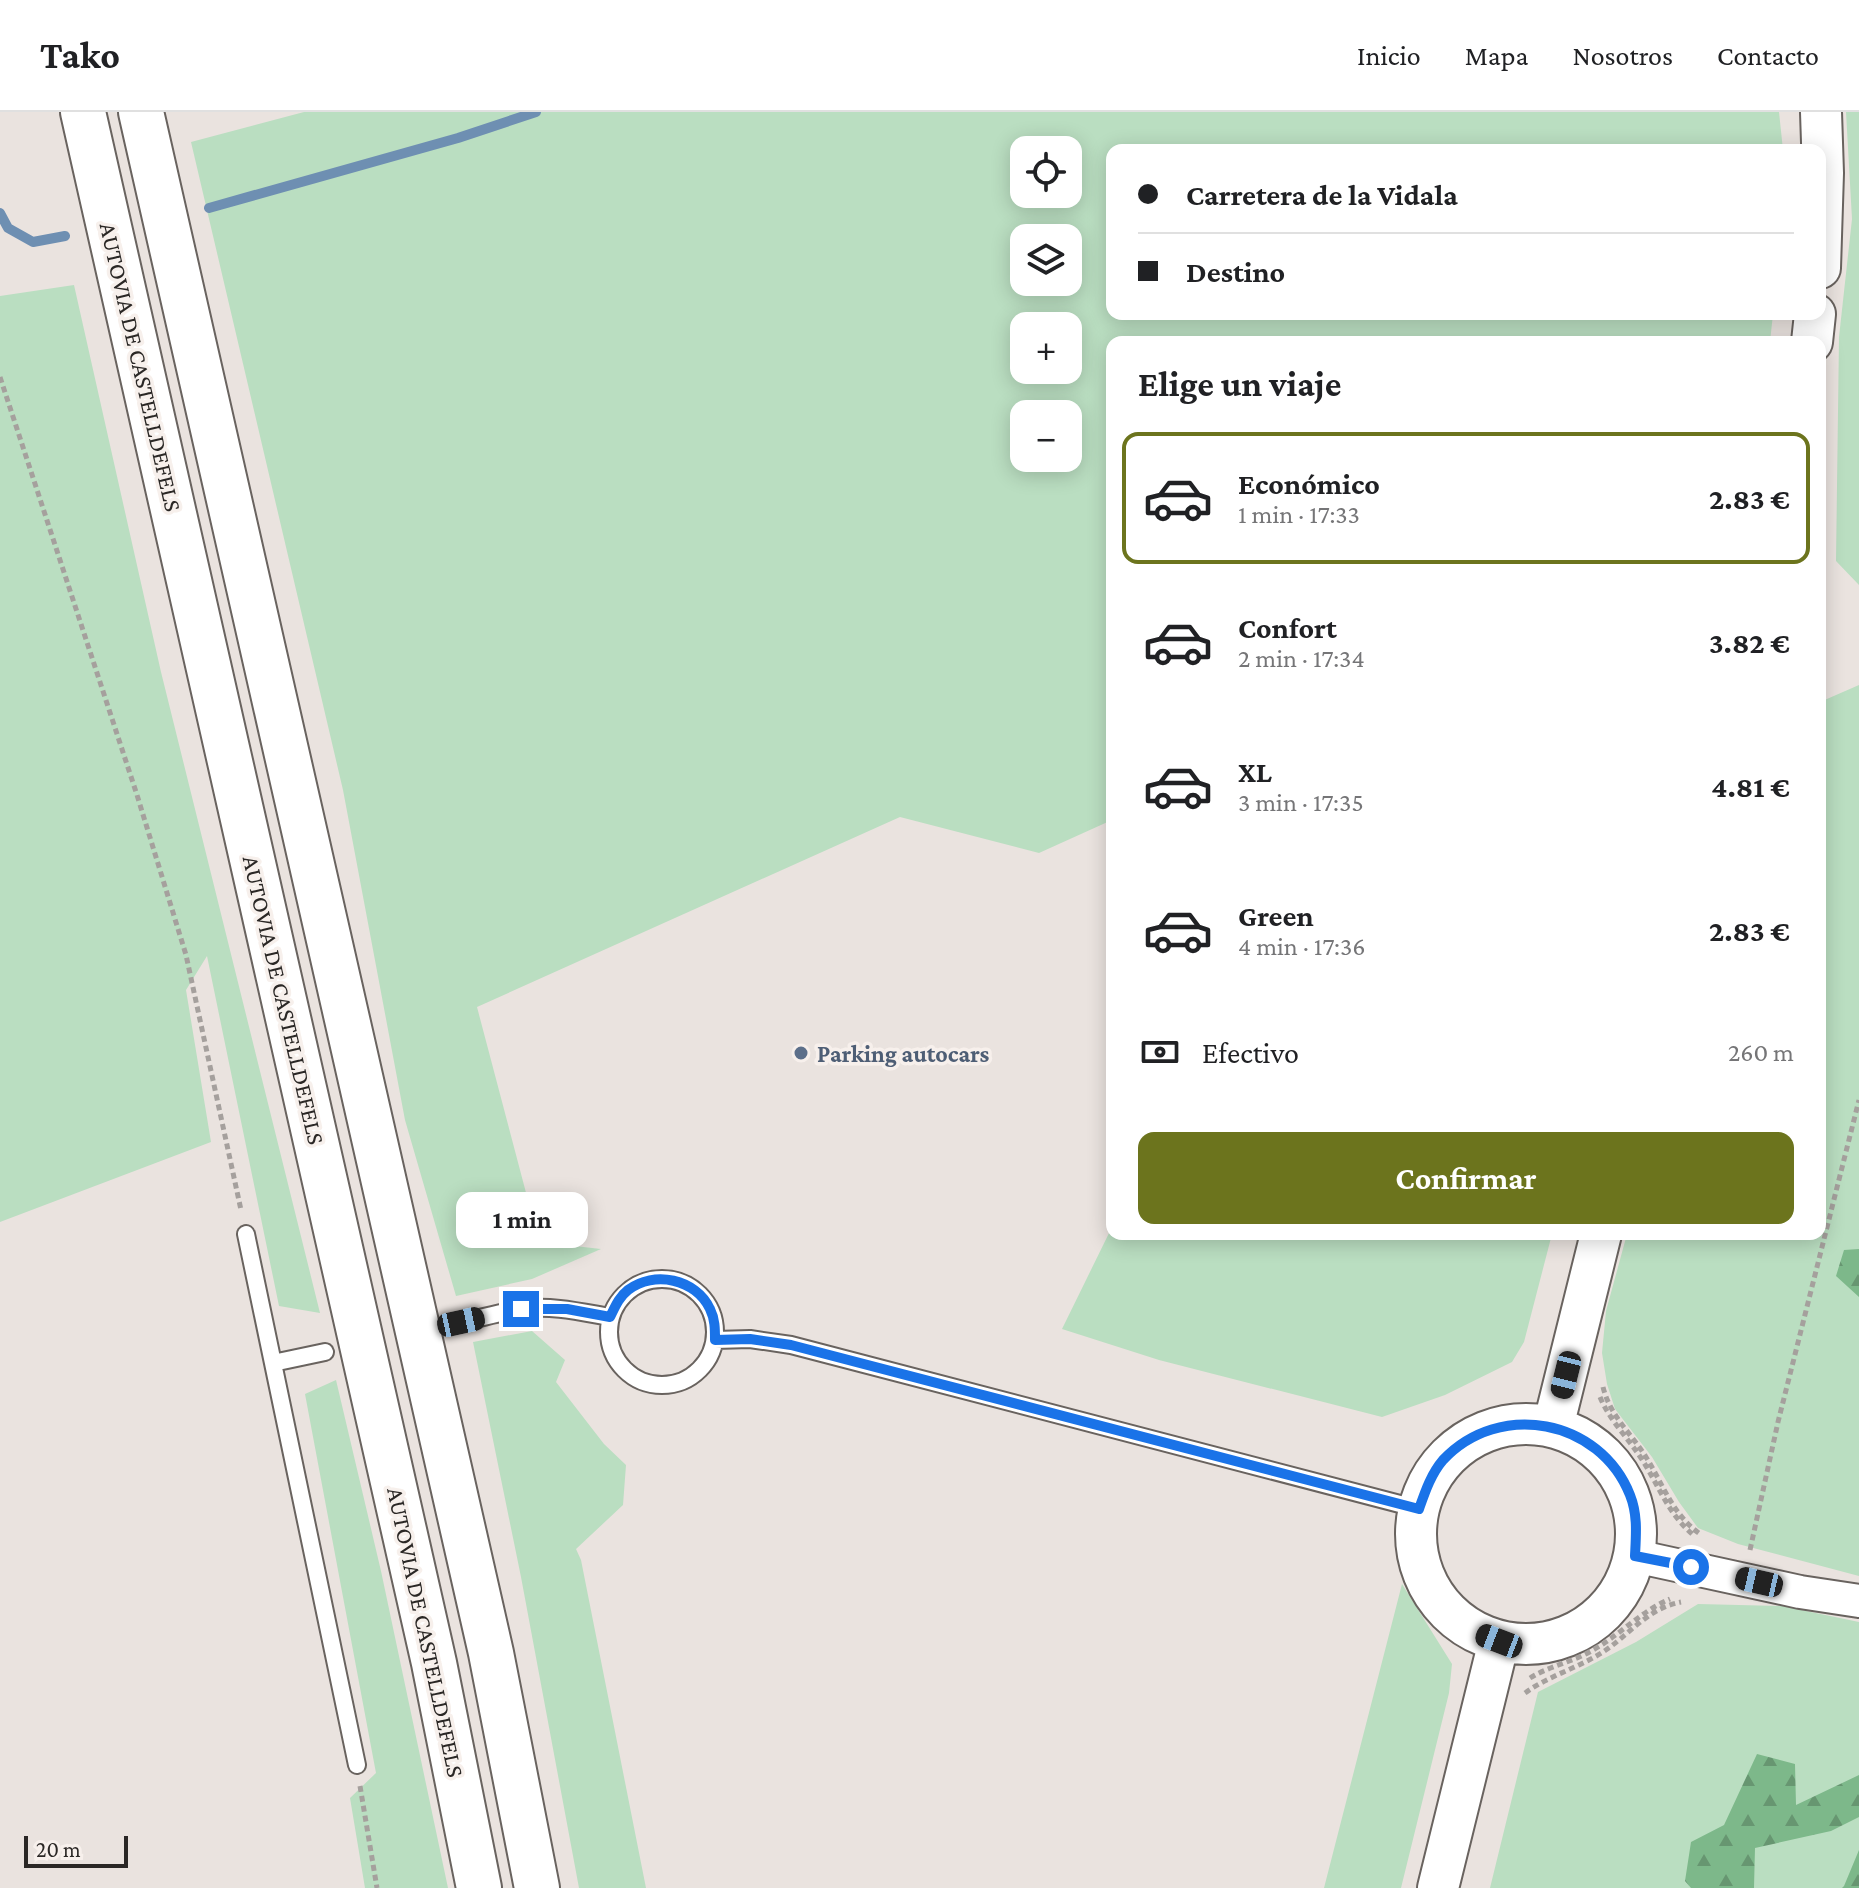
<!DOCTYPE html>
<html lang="es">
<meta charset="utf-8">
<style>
body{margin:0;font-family:"Crimson Pro",serif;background:#f2f2f2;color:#202124;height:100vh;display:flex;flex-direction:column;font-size:30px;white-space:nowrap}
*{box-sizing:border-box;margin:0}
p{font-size:26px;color:#757577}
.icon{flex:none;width:44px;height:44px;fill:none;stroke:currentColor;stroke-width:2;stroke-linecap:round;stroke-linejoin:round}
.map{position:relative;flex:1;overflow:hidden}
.sheet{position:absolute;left:1106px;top:224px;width:720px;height:904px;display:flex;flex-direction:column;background:#fff;border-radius:16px;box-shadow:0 4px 20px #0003}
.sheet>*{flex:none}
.top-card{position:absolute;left:1106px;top:32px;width:720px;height:176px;border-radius:16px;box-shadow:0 4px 20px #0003;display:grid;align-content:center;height:176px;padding:0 32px;background:#fff}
.tools{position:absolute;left:1010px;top:24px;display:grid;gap:16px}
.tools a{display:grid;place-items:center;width:72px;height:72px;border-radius:16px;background:#fff;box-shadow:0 4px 20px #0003;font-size:40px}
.scale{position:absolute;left:24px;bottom:20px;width:104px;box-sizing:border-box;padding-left:8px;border:4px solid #2a2725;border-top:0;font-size:22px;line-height:28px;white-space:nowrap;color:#2a2725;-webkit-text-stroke:6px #f7f0ec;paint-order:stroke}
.end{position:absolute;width:36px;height:36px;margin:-18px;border:10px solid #1a73e8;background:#fff;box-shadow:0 0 0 4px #fff}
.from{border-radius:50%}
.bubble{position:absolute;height:56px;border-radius:16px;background:#fff;box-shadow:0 4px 20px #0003;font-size:26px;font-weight:700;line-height:56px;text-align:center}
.car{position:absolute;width:24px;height:48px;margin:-24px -12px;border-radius:10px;box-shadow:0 0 6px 2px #0007;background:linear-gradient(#222 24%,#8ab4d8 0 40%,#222 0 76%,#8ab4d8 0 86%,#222 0)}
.top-card b{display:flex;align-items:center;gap:28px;height:76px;font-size:30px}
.top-card b+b{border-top:2px solid #e0e0e0}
.top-card i{width:20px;height:20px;background:#202124}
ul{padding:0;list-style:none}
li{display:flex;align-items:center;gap:24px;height:132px;margin:0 16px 12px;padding:0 16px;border:4px solid transparent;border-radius:16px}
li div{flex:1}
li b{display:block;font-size:30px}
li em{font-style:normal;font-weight:700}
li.selected{border-color:#6c741d}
li>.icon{width:72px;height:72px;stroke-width:1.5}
h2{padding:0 32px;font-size:36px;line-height:96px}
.pay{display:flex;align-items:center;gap:20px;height:88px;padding:0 32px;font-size:30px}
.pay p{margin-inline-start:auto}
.button{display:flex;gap:16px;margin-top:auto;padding:16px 32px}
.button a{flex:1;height:92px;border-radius:16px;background:#6c741d;color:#fff;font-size:32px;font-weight:700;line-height:92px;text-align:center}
header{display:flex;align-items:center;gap:48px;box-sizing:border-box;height:112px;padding:0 40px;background:#fff;border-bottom:2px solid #e0e0e0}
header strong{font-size:38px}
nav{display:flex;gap:44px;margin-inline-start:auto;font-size:28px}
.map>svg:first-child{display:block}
.grass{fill:#badec1;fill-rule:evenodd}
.forest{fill:url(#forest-firs)}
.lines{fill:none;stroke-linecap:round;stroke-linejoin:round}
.stream{stroke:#6e8fb2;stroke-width:10}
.service-casing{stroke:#69635f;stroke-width:20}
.minor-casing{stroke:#69635f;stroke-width:36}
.tertiary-casing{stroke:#69635f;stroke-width:44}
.motorway-casing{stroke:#69635f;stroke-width:48}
.path{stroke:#a5a09d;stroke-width:5;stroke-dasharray:6 4;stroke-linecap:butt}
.service{stroke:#fff;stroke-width:16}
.minor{stroke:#fff;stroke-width:32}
.tertiary{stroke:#fff;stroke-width:40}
.motorway{stroke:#fff;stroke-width:44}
.route{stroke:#1a73e8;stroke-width:10}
.service-dot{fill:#5c6f8a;stroke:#f7f0ec;stroke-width:3}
.labels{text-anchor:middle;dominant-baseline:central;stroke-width:7;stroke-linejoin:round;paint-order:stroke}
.street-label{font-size:24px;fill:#2a2725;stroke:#f7f0ec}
.service-label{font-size:24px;font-weight:bold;fill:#4e5e75;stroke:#f7f0ec;text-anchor:start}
</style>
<header>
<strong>Tako</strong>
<nav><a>Inicio</a><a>Mapa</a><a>Nosotros</a><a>Contacto</a></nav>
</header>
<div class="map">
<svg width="1859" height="1776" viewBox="0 0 1859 1776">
<defs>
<pattern id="forest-firs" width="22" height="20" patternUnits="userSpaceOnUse" patternTransform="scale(2)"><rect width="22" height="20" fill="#7db88a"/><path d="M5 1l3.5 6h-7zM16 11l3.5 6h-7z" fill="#679671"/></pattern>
</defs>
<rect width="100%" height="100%" fill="#eae3df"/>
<path class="grass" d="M 304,0 L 1779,0 L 1783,38 L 1112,38 L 1112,202 L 1773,202 L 1770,230 L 1112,230 L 1112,708 L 1039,741 L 900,705 L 477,895 L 539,1130 L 601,1137 L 532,1167 L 456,1184 L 405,1008 L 343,678 L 191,30 ZM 1068,38 L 1068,82 L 1024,82 L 1024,38 ZM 1068,126 L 1068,170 L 1024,170 L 1024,126 ZM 1068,214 L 1068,258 L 1024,258 L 1024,214 ZM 1068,302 L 1068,346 L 1024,346 L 1024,302 Z
M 1846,0 L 1859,0 L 1859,473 L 1836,449 L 1839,225 L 1852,107 Z
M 74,173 L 161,560 L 320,1201 L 279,1194 L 207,844 L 186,878 L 211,1030 L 0,1110 L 0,184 Z
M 1859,573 L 1859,1464 L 1738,1432 L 1698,1416 L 1679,1390 L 1652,1345 L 1615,1297 L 1607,1272 L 1602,1241 L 1606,1199 L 1627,1122 L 1820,1122 L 1820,590 Z
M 1112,1115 L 1112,1122 L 1552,1122 L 1524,1230 L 1512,1250 L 1445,1283 L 1382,1305 L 1159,1248 L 1062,1217 Z
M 532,1219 L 565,1248 L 556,1270 L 604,1332 L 626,1353 L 623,1393 L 576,1437 L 581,1448 L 646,1776 L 579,1776 L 521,1465 L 473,1230 Z
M 336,1268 L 381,1459 L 448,1776 L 365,1776 L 350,1686 L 376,1661 L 305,1282 Z
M 1402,1472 L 1452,1552 L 1449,1581 L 1401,1776 L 1324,1776 Z
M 1698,1492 L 1782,1494 L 1859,1510 L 1859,1776 L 1490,1776 L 1538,1580 L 1636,1530 Z"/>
<path class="forest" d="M 1859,1137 L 1859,1185 L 1836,1164 L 1844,1138 Z
M 1757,1642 L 1795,1652 L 1796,1693 L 1859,1663 L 1859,1705 L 1831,1719 L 1755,1736 L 1754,1776 L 1691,1776 L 1685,1769 L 1691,1730 L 1724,1713 Z
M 1859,1738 L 1859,1776 L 1842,1776 L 1844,1774 Z"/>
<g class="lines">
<path class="stream" d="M 209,96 L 458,26 L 536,0
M 0,101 L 8,116 L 33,130 L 65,124"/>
<g class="service-casing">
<path id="service" d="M 246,1122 L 357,1653
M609 1220a53 53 0 1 1 106 0a53 53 0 1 1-106 0Z
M 461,1210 C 481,1206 502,1200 522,1197 C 552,1193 581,1200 610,1205
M 715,1228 L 750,1227 L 791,1233 L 1419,1397
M 273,1251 L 325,1240"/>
</g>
<g class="minor-casing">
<path id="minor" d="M 1635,1444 L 1800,1480 L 1859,1489"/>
</g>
<g class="tertiary-casing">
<path id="tertiary" d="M 1820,156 L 1823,61 L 1821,0
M 1812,230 L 1815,202
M1416 1422a110 110 0 1 1 220 0a110 110 0 1 1-220 0Z
M 1553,1315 L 1601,1122
M 1438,1776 L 1499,1529"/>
</g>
<g class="motorway-casing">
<path id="motorway" d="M 83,0 L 434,1551 L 479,1776
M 141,0 L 491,1541 L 537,1776"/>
</g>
<path class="path" d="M 0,265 L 137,683 L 186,843 L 241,1098
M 1603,1275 C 1610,1304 1631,1321 1646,1345 C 1663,1372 1672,1402 1700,1422
M 1600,1285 C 1609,1307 1626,1324 1639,1343 C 1658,1371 1666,1399 1692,1422
M 1750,1438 L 1778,1310 L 1859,988
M 1530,1566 C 1549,1554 1573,1550 1593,1538 C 1620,1523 1641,1499 1670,1487
M 1525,1581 C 1548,1564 1578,1556 1603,1540 C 1629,1523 1648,1496 1681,1490
M 360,1674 L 377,1776"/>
<use href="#service" class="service"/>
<use href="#minor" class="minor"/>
<use href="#tertiary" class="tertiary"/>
<use href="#motorway" class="motorway"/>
</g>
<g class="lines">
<path class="route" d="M 521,1197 L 567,1197 L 610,1205 C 615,1195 619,1185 628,1178 C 654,1158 696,1167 710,1197 C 715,1207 715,1217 715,1228 L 750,1227 L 791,1233 L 1419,1397 C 1425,1380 1431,1362 1443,1348 C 1499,1288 1600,1307 1630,1383 C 1638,1403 1636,1423 1635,1444 L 1691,1455"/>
</g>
<circle class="service-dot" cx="801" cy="941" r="8"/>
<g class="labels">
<g class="street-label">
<text transform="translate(141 255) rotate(77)">AUTOVIA DE CASTELLDEFELS</text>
<text transform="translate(284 888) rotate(77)">AUTOVIA DE CASTELLDEFELS</text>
<text transform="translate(426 1520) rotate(78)">AUTOVIA DE CASTELLDEFELS</text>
</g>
<g class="service-label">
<text x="817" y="941">Parking autocars</text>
</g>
</g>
</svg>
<div class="tools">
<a><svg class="icon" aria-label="locate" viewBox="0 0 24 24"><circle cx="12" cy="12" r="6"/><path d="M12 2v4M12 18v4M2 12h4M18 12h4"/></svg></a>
<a><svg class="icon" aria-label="layers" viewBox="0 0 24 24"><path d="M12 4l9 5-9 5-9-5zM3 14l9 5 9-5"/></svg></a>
<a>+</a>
<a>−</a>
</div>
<div class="scale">20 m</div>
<i class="end from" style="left:1691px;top:1455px"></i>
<i class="end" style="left:521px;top:1197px"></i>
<div class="bubble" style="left:456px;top:1080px;width:132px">1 min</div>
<i class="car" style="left:461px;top:1210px;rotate:78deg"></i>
<i class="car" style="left:1566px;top:1263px;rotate:194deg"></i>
<i class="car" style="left:1759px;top:1470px;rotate:283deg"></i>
<i class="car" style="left:1499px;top:1529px;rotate:291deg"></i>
<div class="top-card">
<b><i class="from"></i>Carretera de la Vidala</b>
<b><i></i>Destino</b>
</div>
<section class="sheet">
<h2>Elige un viaje</h2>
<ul>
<li class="selected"><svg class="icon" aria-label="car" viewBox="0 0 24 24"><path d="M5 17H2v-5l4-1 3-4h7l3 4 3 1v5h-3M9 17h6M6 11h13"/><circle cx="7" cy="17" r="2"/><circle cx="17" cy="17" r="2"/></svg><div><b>Económico</b><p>1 min · 17:33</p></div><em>2.83 €</em></li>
<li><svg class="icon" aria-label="car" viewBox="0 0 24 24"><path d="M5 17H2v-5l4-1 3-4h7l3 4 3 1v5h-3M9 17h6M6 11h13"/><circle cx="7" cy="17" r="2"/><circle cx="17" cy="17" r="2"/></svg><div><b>Confort</b><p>2 min · 17:34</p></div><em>3.82 €</em></li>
<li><svg class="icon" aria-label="car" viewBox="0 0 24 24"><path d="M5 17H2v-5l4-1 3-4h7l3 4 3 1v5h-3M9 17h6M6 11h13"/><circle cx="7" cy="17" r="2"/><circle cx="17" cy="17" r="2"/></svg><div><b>XL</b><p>3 min · 17:35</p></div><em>4.81 €</em></li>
<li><svg class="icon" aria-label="car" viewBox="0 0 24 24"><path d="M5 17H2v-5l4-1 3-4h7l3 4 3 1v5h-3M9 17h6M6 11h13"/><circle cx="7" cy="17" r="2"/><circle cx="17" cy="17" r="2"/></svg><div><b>Green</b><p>4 min · 17:36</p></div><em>2.83 €</em></li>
</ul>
<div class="pay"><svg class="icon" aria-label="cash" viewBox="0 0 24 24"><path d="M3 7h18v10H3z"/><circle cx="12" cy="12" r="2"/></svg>Efectivo<p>260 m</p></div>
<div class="button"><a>Confirmar</a></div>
</section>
</div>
